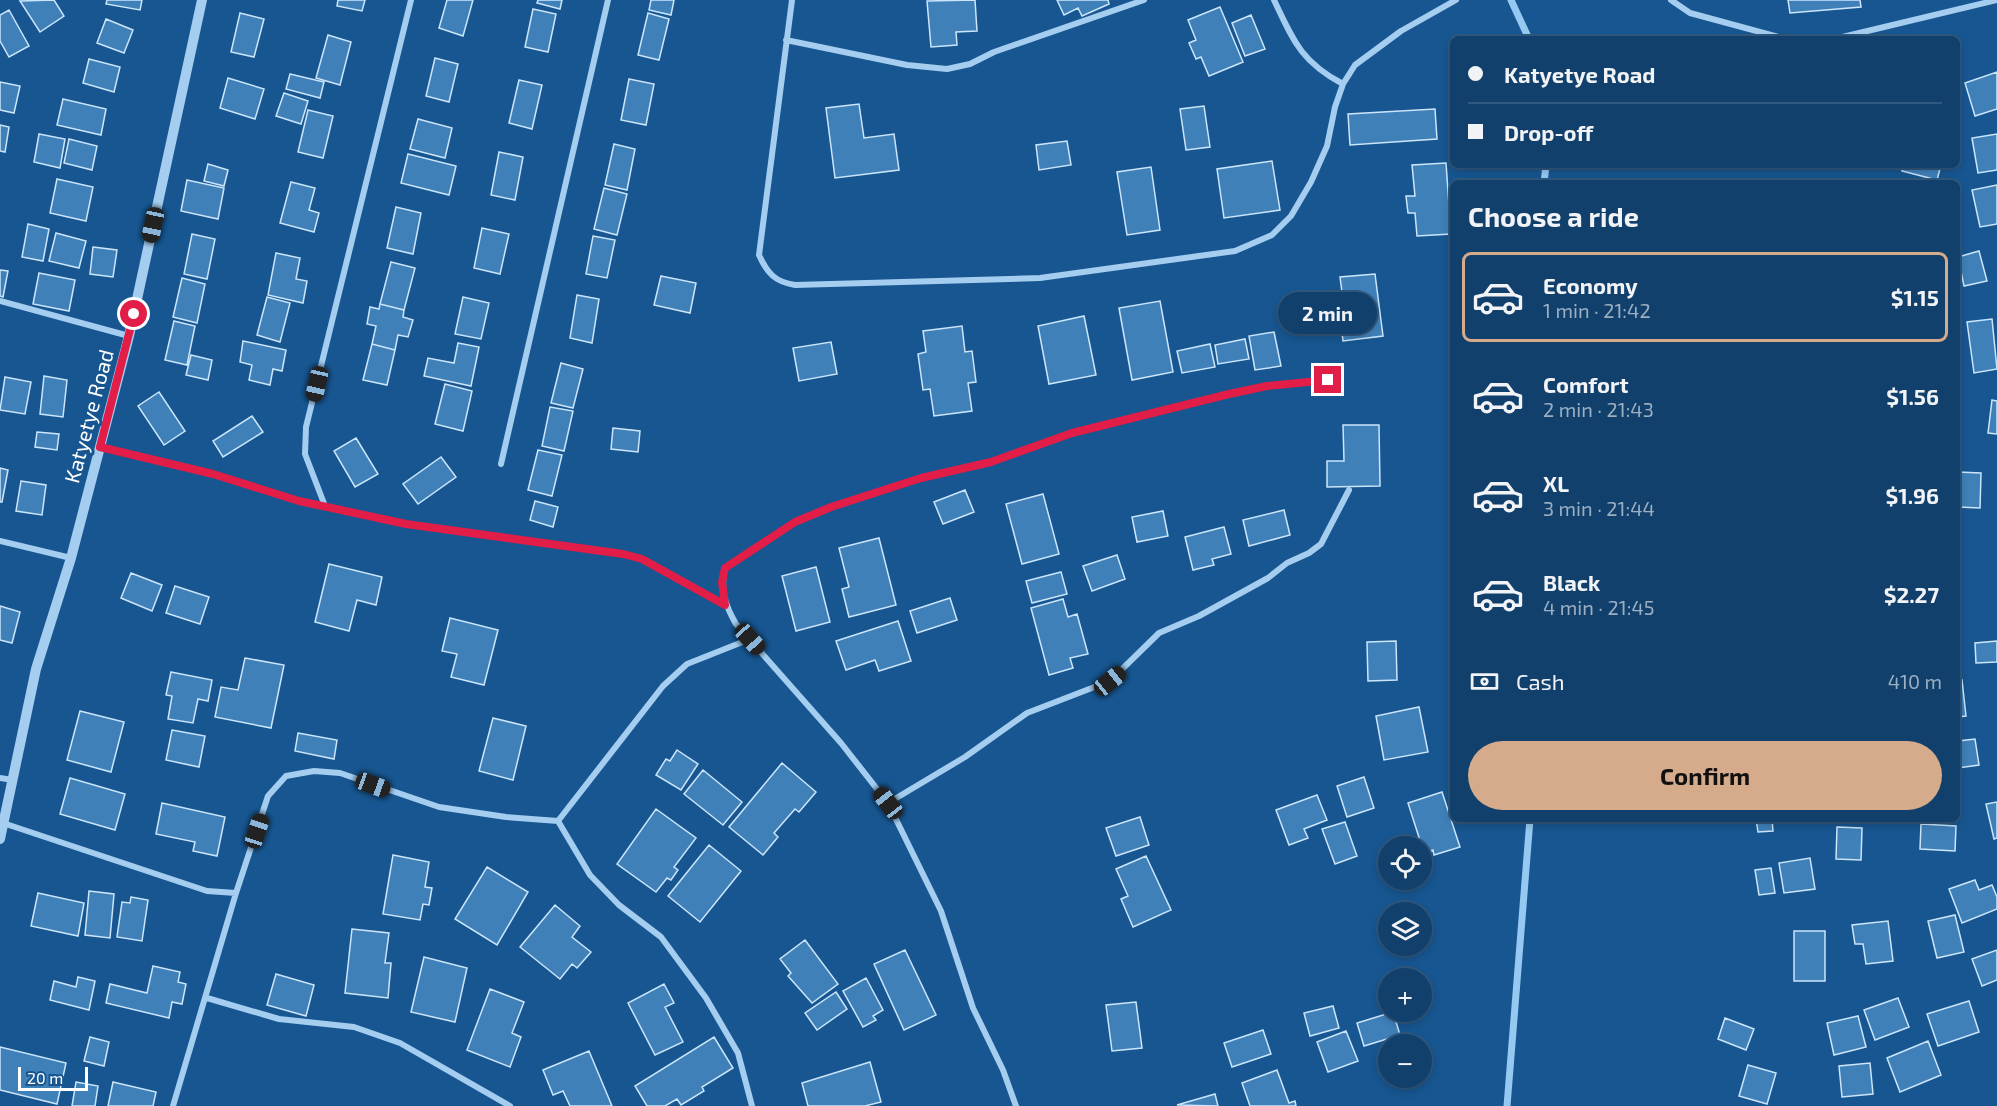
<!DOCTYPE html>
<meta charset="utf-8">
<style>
body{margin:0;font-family:"Exo 2",sans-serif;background:#1a4772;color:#f1f3f6;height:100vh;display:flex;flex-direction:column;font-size:22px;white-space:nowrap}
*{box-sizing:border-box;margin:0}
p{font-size:20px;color:#9cafc2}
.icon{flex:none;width:33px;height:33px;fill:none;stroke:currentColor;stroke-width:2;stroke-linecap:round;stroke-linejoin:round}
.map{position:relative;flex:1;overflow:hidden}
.drawer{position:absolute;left:1450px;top:180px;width:510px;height:642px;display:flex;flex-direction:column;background:#11406c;border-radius:9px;box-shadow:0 3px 9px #0003,0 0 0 2px #30597f}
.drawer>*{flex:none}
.hud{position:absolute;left:1450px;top:36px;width:510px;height:132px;border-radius:9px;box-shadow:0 3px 9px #0003,0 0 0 2px #30597f;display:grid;align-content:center;height:132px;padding:0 18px;background:#11406c}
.tools{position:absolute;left:1378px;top:836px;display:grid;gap:12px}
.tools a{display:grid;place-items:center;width:54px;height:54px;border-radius:50%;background:#11406c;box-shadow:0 3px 9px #0003,0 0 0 2px #30597f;font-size:30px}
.scale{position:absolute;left:18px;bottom:15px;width:70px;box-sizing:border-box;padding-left:6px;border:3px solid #fff;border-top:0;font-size:16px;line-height:21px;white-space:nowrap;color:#fff;-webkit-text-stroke:4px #175690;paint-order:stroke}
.end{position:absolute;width:27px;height:27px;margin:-14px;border:8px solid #e11d48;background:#fff;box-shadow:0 0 0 3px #fff}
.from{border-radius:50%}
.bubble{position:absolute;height:42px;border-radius:21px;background:#11406c;box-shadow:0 3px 9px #0003,0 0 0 2px #30597f;font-size:20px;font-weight:700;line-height:42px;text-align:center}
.car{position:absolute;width:18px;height:36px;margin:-18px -9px;border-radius:8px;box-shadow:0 0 4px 2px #0007;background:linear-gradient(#222 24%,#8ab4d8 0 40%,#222 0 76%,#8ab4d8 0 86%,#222 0)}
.hud b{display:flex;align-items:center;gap:21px;height:57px;font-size:22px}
.hud b+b{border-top:2px solid #30597f}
.hud i{width:15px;height:15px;background:#f1f3f6}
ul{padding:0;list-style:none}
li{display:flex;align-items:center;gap:18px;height:90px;margin:0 12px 9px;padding:0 6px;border:3px solid transparent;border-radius:9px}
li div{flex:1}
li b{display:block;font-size:22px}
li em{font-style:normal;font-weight:700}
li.active{border-color:#d6ab8b}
li>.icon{width:54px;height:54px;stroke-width:1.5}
h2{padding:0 18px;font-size:27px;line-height:72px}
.pay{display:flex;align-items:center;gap:15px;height:66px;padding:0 18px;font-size:22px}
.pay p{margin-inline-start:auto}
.action{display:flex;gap:12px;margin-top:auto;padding:12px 18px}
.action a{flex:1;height:69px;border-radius:36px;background:#d6ab8b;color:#111;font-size:24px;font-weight:700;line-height:69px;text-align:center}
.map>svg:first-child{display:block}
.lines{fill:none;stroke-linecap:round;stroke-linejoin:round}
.stream{stroke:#96c9f2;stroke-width:7}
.building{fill:#3f80b9;stroke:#cbe5fb;stroke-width:1.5}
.minor{stroke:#a4cdf0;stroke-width:6}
.tertiary{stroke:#a4cdf0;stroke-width:10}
.route{stroke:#e11d48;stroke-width:8}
.labels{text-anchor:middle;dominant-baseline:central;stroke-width:6;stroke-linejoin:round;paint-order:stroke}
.street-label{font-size:21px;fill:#fff;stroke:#175690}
</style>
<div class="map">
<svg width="1997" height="1106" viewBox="0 0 1997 1106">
<rect width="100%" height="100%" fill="#175690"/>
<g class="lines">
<path class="stream" d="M 1511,0 L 1529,39
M 1544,183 L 1546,165
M 1507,1106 L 1530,819"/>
</g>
<path class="building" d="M 54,0 L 64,16 L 40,32 L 20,1 Z
M 107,0 L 142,0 L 140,10 L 106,4 Z
M 338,0 L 365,0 L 362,11 L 337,6 Z
M 447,0 L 473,0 L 463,36 L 439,28 Z
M 538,0 L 562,0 L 560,9 L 537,3 Z
M 651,0 L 674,0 L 671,15 L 649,10 Z
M 975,0 L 977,31 L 956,32 L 957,45 L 931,47 L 927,1 Z
M 1057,0 L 1108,0 L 1109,4 L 1082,16 L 1078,8 L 1064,15 Z
M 1788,0 L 1860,0 L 1861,7 L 1790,13 Z
M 1220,7 L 1243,62 L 1209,76 L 1201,57 L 1196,59 L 1189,43 L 1196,40 L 1188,20 Z
M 533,9 L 556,14 L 548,52 L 525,47 Z
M 9,10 L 29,46 L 9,57 L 0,41 L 0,15 Z
M 240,13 L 264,19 L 254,57 L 231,52 Z
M 648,13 L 669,19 L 659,60 L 638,55 Z
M 1251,15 L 1265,49 L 1245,56 L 1232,23 Z
M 106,19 L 133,30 L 124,53 L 97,43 Z
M 328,35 L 351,42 L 340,85 L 316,78 Z
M 435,58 L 458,64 L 449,102 L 426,96 Z
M 89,59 L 120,67 L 114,92 L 83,83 Z
M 1997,72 L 1997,109 L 1975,116 L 1965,83 Z
M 290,74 L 324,82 L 320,98 L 286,89 Z
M 228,78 L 264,89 L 255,119 L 220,108 Z
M 629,79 L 654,84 L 646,125 L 621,120 Z
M 519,80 L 542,85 L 532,129 L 509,123 Z
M 0,82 L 20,86 L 14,113 L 0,110 Z
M 284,93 L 308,101 L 301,124 L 276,116 Z
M 63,99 L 106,109 L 101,135 L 57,125 Z
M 859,104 L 864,138 L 894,134 L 899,170 L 835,178 L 826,108 Z
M 1204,106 L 1210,147 L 1186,150 L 1180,109 Z
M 1435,109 L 1437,139 L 1350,145 L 1348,114 Z
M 308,110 L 333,116 L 323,158 L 298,152 Z
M 418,119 L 452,128 L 445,158 L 410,149 Z
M 0,125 L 9,127 L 5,152 L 0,151 Z
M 39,134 L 65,139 L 60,168 L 34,162 Z
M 1997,134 L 1997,170 L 1978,173 L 1972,138 Z
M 69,139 L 97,146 L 92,170 L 64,163 Z
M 1067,141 L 1071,165 L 1039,170 L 1036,145 Z
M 614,144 L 635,149 L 627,190 L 605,185 Z
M 499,152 L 523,157 L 515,200 L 491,195 Z
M 408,154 L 456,166 L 449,195 L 401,183 Z
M 1272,161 L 1280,210 L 1224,218 L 1217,169 Z
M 1446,163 L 1451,234 L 1417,236 L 1415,213 L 1408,213 L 1406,196 L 1415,196 L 1412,165 Z
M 208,164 L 228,170 L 224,186 L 204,181 Z
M 1903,165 L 1941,165 L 1937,180 L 1902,171 Z
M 1151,167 L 1160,230 L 1127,235 L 1117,172 Z
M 57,179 L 93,187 L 86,221 L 50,213 Z
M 187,180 L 224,188 L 218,219 L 181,211 Z
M 291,182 L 315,188 L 309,210 L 319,213 L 314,232 L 280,223 Z
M 1997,185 L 1997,224 L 1980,227 L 1972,190 Z
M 604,188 L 627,194 L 617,235 L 594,229 Z
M 396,207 L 421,213 L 413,254 L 387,248 Z
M 28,224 L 49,229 L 43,261 L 22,257 Z
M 482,228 L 509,234 L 500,274 L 474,268 Z
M 56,233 L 86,241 L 79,268 L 49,261 Z
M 192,234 L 215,239 L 207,279 L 184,274 Z
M 593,236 L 615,240 L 607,278 L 586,274 Z
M 93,247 L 117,250 L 113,277 L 90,274 Z
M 1979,251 L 1987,281 L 1964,286 L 1958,257 Z
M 276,253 L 300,258 L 296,279 L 307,281 L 303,303 L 268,295 Z
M 391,262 L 415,268 L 404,310 L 380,304 Z
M 0,270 L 8,271 L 3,297 L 0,296 Z
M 39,273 L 75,280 L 69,311 L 33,304 Z
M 1375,274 L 1383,336 L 1343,341 L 1340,315 L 1345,315 L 1340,277 Z
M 661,276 L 696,283 L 690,313 L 654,305 Z
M 182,278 L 205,284 L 197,323 L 173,317 Z
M 577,295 L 599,299 L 592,343 L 570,338 Z
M 267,297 L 290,303 L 280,342 L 257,335 Z
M 463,297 L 489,303 L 481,339 L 455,334 Z
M 1160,301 L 1173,372 L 1132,380 L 1119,308 Z
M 380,304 L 404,310 L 403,317 L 413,320 L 408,337 L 398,335 L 395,350 L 372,344 L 376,326 L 367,324 L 370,307 L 379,309 Z
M 1084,316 L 1096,375 L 1049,384 L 1038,326 Z
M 1992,319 L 1997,369 L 1974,373 L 1967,322 Z
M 174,321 L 195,326 L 187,365 L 165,360 Z
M 962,326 L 965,352 L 972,351 L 976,382 L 968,383 L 972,411 L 934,416 L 930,389 L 923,390 L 918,354 L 926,352 L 923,331 Z
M 1274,332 L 1281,366 L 1255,370 L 1249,336 Z
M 1245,339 L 1249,359 L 1218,364 L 1215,345 Z
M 243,341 L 286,350 L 282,371 L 273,369 L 270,385 L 249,380 L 252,365 L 240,362 Z
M 831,342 L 837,374 L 799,381 L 793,348 Z
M 458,343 L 479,347 L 471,386 L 424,376 L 428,358 L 454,363 Z
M 372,344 L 395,350 L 387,385 L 363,380 Z
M 1210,344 L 1215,367 L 1182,373 L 1177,351 Z
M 191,355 L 212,360 L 208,380 L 186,375 Z
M 561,363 L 583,369 L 573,408 L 551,403 Z
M 44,376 L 67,380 L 63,417 L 40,414 Z
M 5,377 L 31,382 L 25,414 L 0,410 Z
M 445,384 L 472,391 L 463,431 L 435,424 Z
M 159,392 L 185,431 L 164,445 L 138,406 Z
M 1992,400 L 1997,401 L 1997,434 L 1988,433 Z
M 550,407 L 573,411 L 564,451 L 542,446 Z
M 252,416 L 263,432 L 223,457 L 213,441 Z
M 1343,425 L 1379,425 L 1380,486 L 1327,487 L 1327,461 L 1344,461 Z
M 613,428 L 640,431 L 638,452 L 611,449 Z
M 37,432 L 59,434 L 57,450 L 35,447 Z
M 356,438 L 378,474 L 355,487 L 334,451 Z
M 538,450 L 562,455 L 552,496 L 528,490 Z
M 441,457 L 456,477 L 418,504 L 403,484 Z
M 0,468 L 8,470 L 2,502 L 0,502 Z
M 1958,472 L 1981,473 L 1980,508 L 1958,507 Z
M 21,481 L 46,485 L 42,515 L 16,511 Z
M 965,490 L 974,512 L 943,524 L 934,502 Z
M 1043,494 L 1059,554 L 1022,564 L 1006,504 Z
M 535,501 L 558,507 L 553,527 L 530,520 Z
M 1284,510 L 1290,535 L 1249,546 L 1243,520 Z
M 1163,511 L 1168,536 L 1137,542 L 1132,517 Z
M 1224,527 L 1231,554 L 1212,559 L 1214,565 L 1193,570 L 1185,537 Z
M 879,538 L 896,605 L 849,617 L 842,589 L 849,587 L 839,548 Z
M 1117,555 L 1125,579 L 1092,591 L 1083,566 Z
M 329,564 L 382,577 L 376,605 L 357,600 L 349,631 L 315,622 Z
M 816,567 L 830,622 L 796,631 L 782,576 Z
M 1061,572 L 1067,594 L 1032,603 L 1026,581 Z
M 131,573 L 162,585 L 152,611 L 121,598 Z
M 175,586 L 209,597 L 200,624 L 166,613 Z
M 950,598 L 957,620 L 917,633 L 910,611 Z
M 1063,599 L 1068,617 L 1077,614 L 1088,654 L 1070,658 L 1073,668 L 1049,675 L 1031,608 Z
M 0,606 L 20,612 L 12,643 L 0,640 Z
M 450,618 L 498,630 L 484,685 L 451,677 L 457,654 L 442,651 Z
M 898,621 L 911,661 L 879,671 L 875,660 L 846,670 L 836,641 Z
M 1396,641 L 1397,680 L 1368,681 L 1367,642 Z
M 1997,641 L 1997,662 L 1976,663 L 1975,643 Z
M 245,658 L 284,665 L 271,728 L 215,717 L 221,687 L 238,690 Z
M 171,672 L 212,680 L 208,701 L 198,699 L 193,723 L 168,719 L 172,696 L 166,695 Z
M 1962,680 L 1966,716 L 1958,717 L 1958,681 Z
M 1419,707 L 1428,752 L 1384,760 L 1376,716 Z
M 80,711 L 124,722 L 111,772 L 67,760 Z
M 493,718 L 526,726 L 513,780 L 479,771 Z
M 172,730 L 205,736 L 199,767 L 166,760 Z
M 298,733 L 337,740 L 334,759 L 295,751 Z
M 1975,739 L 1979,765 L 1958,768 L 1958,741 Z
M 677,750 L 698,764 L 681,790 L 656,775 L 666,759 L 670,761 Z
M 782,763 L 816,792 L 799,812 L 795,809 L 774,833 L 778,837 L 763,855 L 729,827 Z
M 703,770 L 742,802 L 723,825 L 684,794 Z
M 1364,777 L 1374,808 L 1347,817 L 1337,786 Z
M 70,778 L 125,794 L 115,830 L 60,814 Z
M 1442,792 L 1460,847 L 1434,855 L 1433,850 L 1424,853 L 1408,803 Z
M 1317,795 L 1327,820 L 1304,829 L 1308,838 L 1289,845 L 1276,810 Z
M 1997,802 L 1997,838 L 1994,839 L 1986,804 Z
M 162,803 L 225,817 L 217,856 L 193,851 L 195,842 L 156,834 Z
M 656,809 L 696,838 L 674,867 L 678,870 L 671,880 L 667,878 L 656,892 L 617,864 Z
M 1140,817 L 1149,845 L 1116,856 L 1106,828 Z
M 1756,819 L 1772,819 L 1773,831 L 1758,832 Z
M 1345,822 L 1357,856 L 1335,864 L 1322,829 Z
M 1921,824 L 1956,826 L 1955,851 L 1920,849 Z
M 1837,827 L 1862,828 L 1861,860 L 1836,859 Z
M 709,845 L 741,871 L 700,922 L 668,896 Z
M 393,855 L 429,862 L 425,887 L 432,888 L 429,905 L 423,904 L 420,920 L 383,914 Z
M 1146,856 L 1171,910 L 1133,927 L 1121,899 L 1128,896 L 1116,869 Z
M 1810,858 L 1815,889 L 1784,893 L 1779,863 Z
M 487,867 L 528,892 L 497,945 L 455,919 Z
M 1771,868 L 1775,893 L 1759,895 L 1755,870 Z
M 1975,880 L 1979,890 L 1992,885 L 1997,897 L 1997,909 L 1962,923 L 1949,889 Z
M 89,891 L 114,894 L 110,938 L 85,935 Z
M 38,893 L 84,903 L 78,936 L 31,926 Z
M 131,897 L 148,900 L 142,941 L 117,937 L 122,902 L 130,903 Z
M 555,905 L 580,926 L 572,937 L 591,952 L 577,968 L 572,964 L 560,979 L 520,947 Z
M 1955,915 L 1964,952 L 1937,958 L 1928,921 Z
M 1888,921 L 1893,961 L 1866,964 L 1863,944 L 1855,944 L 1852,925 Z
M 352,929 L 389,933 L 385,963 L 391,963 L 388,998 L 345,993 Z
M 1794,931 L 1825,931 L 1825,981 L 1794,981 Z
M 805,940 L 838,984 L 812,1003 L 788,976 L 791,973 L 780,959 Z
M 905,950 L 936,1015 L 904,1030 L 874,964 Z
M 1997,950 L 1997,980 L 1982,986 L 1972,959 Z
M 424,957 L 467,968 L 455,1022 L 411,1012 Z
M 153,966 L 180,972 L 178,982 L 186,984 L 182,1004 L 172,1002 L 169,1018 L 106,1003 L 110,984 L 147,993 Z
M 276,974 L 314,985 L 306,1016 L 267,1005 Z
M 78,977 L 95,981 L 89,1010 L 50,1000 L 54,981 L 76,987 Z
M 866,978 L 883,1010 L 873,1016 L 876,1020 L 863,1027 L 843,991 Z
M 664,984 L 674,1003 L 665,1007 L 683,1042 L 655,1055 L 628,1003 Z
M 490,989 L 524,1002 L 512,1033 L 521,1037 L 510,1067 L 467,1050 Z
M 836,992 L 847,1009 L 817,1030 L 805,1013 Z
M 1898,998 L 1909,1027 L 1875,1040 L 1864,1010 Z
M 1969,1001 L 1979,1032 L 1938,1046 L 1927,1014 Z
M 1136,1002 L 1142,1048 L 1112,1051 L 1106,1005 Z
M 1333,1006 L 1339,1028 L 1310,1036 L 1304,1013 Z
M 1393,1012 L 1400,1035 L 1364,1046 L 1357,1023 Z
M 1858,1016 L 1866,1047 L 1834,1055 L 1827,1023 Z
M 1725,1018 L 1754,1029 L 1746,1050 L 1718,1039 Z
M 1263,1030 L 1271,1054 L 1232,1067 L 1224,1043 Z
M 1346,1031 L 1358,1061 L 1328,1072 L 1317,1042 Z
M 90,1037 L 109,1042 L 104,1066 L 84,1061 Z
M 714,1037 L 733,1068 L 702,1087 L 704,1091 L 681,1105 L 677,1099 L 665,1106 L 647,1106 L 635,1086 Z
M 1928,1041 L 1941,1075 L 1900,1092 L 1887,1058 Z
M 0,1047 L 66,1063 L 57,1104 L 0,1090 Z
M 589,1051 L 612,1106 L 570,1106 L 563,1091 L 553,1095 L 543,1070 Z
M 870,1062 L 881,1102 L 865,1106 L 808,1106 L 802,1083 Z
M 1870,1063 L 1873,1094 L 1842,1097 L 1839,1066 Z
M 1748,1065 L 1776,1073 L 1767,1104 L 1739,1096 Z
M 1277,1070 L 1289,1103 L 1295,1101 L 1296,1106 L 1250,1106 L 1242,1083 Z
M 76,1082 L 98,1086 L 95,1106 L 72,1106 Z
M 113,1082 L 156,1092 L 153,1106 L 108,1106 Z
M 1215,1094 L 1218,1106 L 1177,1105 Z"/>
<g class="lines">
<path class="minor" d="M 792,0 L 759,255 C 767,273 775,282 795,285 L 1040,278 L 1235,251 L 1272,235 L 1291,216 L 1311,182 L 1327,146 L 1335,107 L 1343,84 L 1355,65 L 1401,31 L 1456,0
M 1274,0 C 1293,40 1301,62 1343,84
M 1671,0 L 1690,13 L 1786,39
M 1834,39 L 1997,0
M 786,40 L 907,65 L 947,69 L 970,64 L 994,52 L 1144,0
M 0,301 L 129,336
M 100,447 L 213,474 L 299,501 L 406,524 L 623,554 L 642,559 L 725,605
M 501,464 L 608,0
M 325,506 L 305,454 L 306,427 L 411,0
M 0,541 L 71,558
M 0,778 L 13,780
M 888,803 L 965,757 L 1027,713 L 1110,681 L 1159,633 L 1199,616 L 1268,578 L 1287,563 L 1309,553 L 1321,544 L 1349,490
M 558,821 L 590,875 L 619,905 L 661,937 L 706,998 L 738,1053 L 752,1106
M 558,821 L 663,686 L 687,664 L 750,639
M 3,823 L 207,891 L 236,893
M 207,998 L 279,1019 L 354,1027 L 400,1043 L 510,1106
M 173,1106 L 236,893 L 268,796 L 286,776 L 314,771 L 340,773 L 439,807 L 506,817 L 558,821
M 1016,1106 L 1003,1070 L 973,1008 L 941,911 L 888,803 L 841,743 L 736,624 C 725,605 720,590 725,568 L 795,522 L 831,507 L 921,478 L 991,462 L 1072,433 L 1229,394 L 1267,386 L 1327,380"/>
<path class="tertiary" d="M 0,839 L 36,669 L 71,558 L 129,336 L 202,0"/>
</g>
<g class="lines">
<path class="route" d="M 134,314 L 100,447 L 213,474 L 299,501 L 406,524 L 623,554 L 642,559 L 725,605 L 722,582 L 725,568 L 795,522 L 831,507 L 921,478 L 991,462 L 1072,433 L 1229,394 L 1267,386 L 1328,380"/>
</g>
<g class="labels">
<g class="street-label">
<text transform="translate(88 416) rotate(-75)">Katyetye Road</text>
</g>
</g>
</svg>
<div class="tools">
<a><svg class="icon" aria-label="locate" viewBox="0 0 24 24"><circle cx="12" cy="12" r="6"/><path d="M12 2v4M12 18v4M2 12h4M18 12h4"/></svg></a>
<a><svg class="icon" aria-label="layers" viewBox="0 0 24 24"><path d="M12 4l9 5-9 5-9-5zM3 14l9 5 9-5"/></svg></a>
<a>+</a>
<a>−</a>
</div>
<div class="scale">20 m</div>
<i class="end from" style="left:134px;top:314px"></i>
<i class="end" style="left:1328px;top:380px"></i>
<div class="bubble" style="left:1278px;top:292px;width:99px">2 min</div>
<i class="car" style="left:153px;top:225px;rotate:192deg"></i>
<i class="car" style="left:317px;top:384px;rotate:193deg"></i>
<i class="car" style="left:750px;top:639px;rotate:138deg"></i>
<i class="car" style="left:1110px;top:681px;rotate:51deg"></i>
<i class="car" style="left:373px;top:785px;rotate:110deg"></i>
<i class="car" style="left:888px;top:803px;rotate:322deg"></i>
<i class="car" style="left:257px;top:831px;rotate:18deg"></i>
<div class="hud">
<b><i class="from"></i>Katyetye Road</b>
<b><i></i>Drop-off</b>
</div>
<section class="drawer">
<h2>Choose a ride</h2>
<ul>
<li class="active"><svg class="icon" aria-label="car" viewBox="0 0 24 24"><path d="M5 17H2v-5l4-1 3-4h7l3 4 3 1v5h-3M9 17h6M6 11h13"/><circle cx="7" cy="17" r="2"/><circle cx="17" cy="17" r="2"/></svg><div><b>Economy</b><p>1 min · 21:42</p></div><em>$1.15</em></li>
<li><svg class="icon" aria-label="car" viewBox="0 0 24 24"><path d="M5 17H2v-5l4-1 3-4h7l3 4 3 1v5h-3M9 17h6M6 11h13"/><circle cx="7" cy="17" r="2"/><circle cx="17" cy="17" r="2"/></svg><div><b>Comfort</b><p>2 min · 21:43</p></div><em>$1.56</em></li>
<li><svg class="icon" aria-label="car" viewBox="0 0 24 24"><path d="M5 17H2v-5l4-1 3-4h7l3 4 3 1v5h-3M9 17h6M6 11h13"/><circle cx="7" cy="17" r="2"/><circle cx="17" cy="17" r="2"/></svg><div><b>XL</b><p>3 min · 21:44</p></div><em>$1.96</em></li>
<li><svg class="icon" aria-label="car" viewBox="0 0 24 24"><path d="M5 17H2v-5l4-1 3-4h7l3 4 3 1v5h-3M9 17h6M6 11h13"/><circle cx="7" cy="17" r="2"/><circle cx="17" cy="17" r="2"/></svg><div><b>Black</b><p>4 min · 21:45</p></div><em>$2.27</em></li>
</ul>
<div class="pay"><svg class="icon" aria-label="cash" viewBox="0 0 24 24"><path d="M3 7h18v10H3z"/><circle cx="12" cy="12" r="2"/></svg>Cash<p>410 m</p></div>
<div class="action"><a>Confirm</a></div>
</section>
</div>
